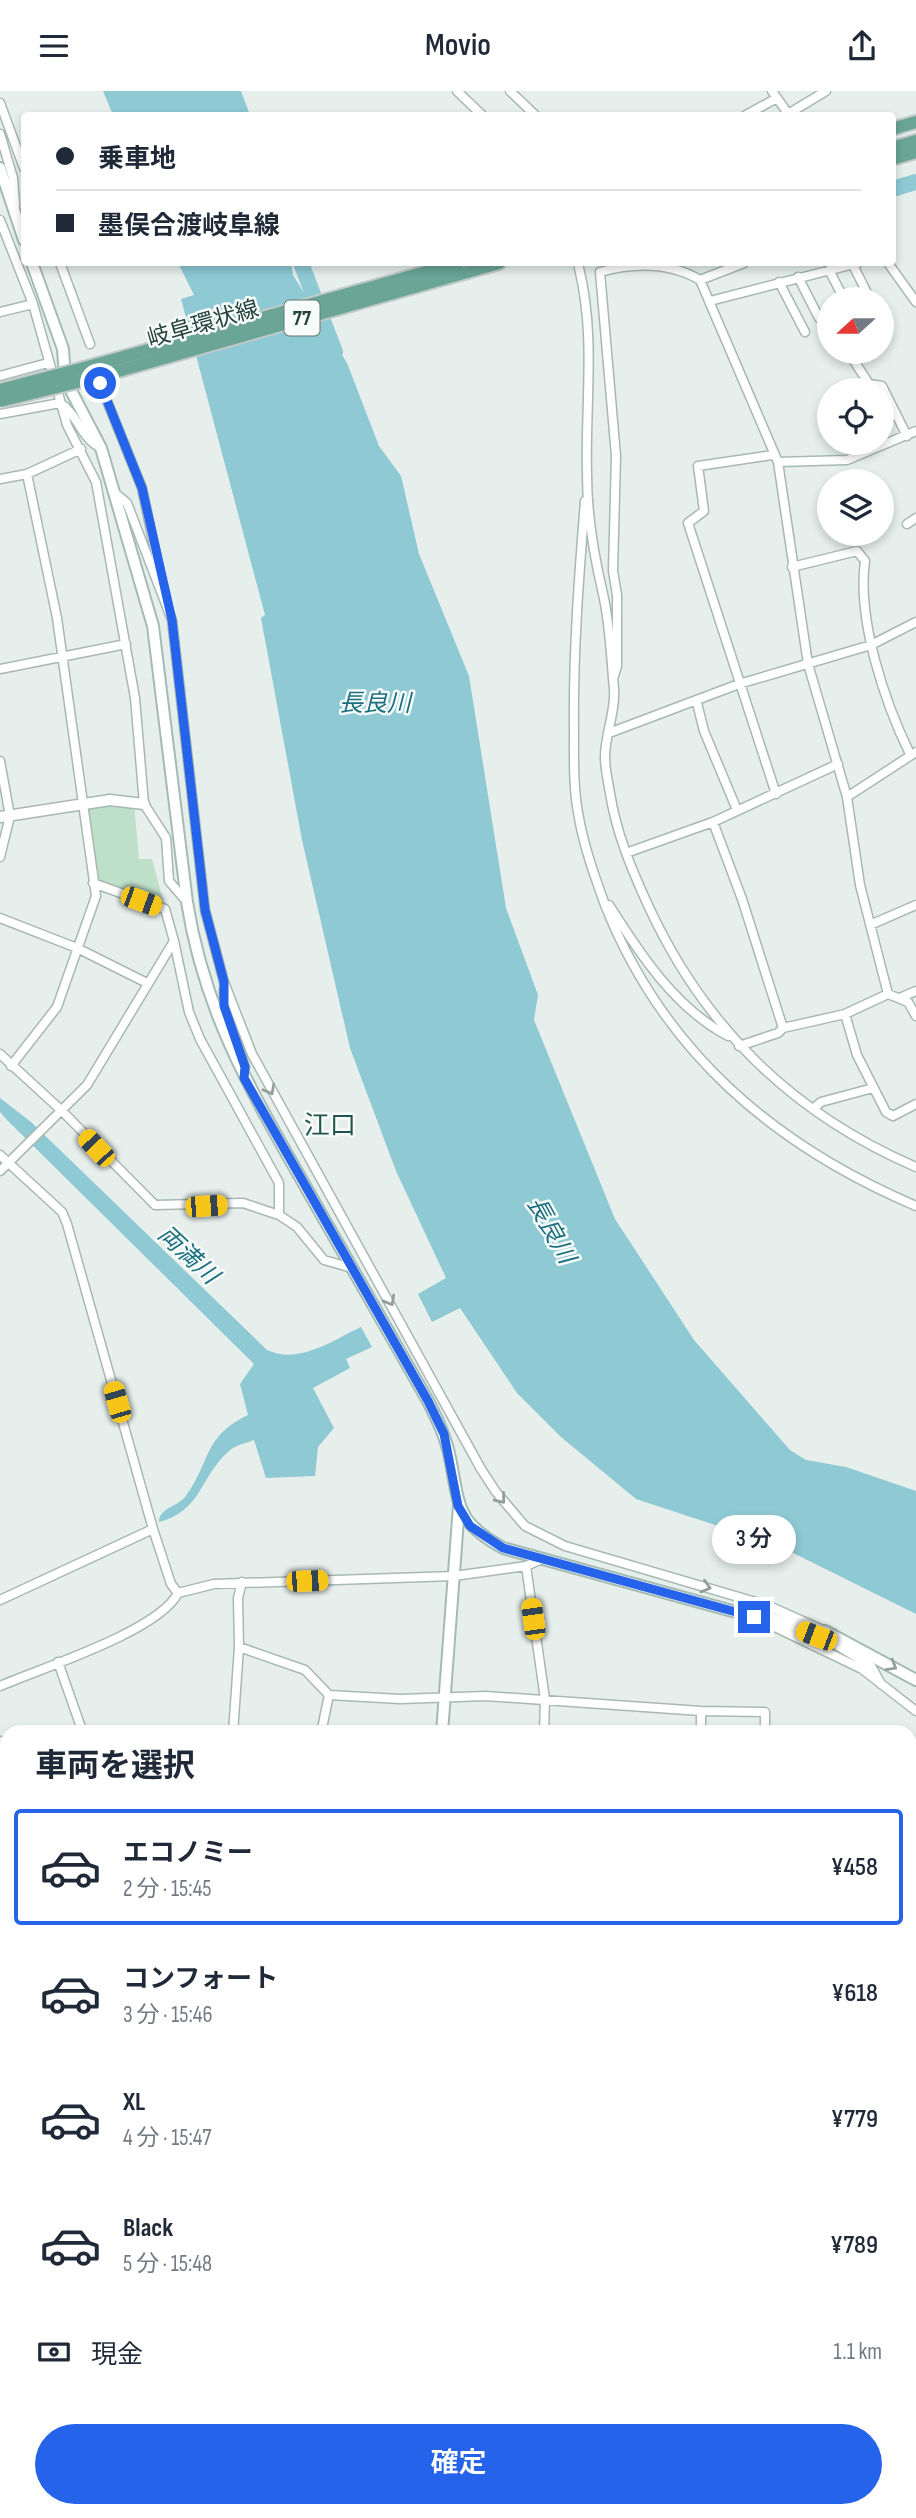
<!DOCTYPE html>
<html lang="ja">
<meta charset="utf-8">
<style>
body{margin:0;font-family:"Sofia Sans Condensed","Noto Sans JP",sans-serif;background:#f6f6f7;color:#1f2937;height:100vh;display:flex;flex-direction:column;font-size:26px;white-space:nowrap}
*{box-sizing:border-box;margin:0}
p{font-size:23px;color:#747a83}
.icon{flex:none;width:38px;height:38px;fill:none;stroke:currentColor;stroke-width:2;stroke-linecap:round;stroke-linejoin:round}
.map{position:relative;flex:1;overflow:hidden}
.side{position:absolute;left:0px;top:1634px;width:917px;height:793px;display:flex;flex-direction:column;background:#fff;border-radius:21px 21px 0 0;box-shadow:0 4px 10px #0003}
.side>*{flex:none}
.banner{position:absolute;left:21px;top:21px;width:875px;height:154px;border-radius:7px;box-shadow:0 4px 10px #0003;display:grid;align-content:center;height:154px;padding:0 35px;background:#fff}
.needle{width:46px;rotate:249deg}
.tools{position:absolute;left:817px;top:196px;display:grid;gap:14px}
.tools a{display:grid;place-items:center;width:77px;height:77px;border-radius:50%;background:#fff;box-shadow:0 4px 10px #0003;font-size:35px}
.end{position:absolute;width:32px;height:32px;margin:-16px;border:9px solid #2563eb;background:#fff;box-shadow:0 0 0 4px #fff}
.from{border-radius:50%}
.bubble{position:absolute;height:49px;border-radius:24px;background:#fff;box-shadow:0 4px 10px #0003;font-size:23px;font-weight:600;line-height:49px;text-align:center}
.car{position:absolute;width:21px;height:42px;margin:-21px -10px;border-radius:9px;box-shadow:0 0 5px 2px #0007;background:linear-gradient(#f5c518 24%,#345 0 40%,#f5c518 0 76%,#345 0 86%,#f5c518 0)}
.banner b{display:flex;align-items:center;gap:24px;height:66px;font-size:26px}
.banner b+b{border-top:2px solid #e0e1e3}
.banner i{width:18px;height:18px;background:#1f2937}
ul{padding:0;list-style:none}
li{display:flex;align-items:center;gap:21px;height:116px;margin:0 14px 10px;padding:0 21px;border:4px solid transparent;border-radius:7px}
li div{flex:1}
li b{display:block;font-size:26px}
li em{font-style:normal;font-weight:600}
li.on{border-color:#2563eb}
li>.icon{width:63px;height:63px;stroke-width:1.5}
h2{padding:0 35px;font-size:32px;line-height:84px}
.pay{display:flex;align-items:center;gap:18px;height:77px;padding:0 35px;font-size:26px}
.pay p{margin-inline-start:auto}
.primary-button{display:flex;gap:14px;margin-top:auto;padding:14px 35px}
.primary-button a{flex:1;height:80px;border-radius:42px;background:#2563eb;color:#fff;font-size:28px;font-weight:600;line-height:80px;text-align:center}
header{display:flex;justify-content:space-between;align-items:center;height:91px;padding:0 35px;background:#fff;font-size:32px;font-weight:600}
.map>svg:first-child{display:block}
.green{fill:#bfe0c8}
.water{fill:#8ec9d4}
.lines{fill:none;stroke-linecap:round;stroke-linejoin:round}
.river{stroke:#8ec9d4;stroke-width:16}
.minor-casing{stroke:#a8b8b2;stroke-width:11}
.tertiary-casing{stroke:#a8b8b2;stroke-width:13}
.secondary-casing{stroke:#a4bbb3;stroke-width:14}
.primary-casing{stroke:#c2cac8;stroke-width:16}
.minor{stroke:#fff;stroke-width:8}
.tertiary{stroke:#fff;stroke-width:10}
.secondary{stroke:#fff;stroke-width:10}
.primary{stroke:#6aa596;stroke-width:12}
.primary-bridge-casing{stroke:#c2cac8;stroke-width:16;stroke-linecap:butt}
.primary-bridge{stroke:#6aa596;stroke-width:12}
.oneway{stroke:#92a09c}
.route{stroke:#2563eb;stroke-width:9}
.labels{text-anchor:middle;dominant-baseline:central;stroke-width:5;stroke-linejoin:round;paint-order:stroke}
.shield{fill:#f7fbf9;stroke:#637a73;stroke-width:2}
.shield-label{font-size:21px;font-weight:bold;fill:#24423a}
.street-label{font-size:23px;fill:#24423a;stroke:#f7fbf9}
.water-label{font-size:24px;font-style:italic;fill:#1c6f80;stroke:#f7fbf9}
.quarter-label{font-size:26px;fill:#1f5548;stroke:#f7fbf9}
</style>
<header><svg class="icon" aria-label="menu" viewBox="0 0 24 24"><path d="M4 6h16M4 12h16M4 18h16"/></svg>Movio<svg class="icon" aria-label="share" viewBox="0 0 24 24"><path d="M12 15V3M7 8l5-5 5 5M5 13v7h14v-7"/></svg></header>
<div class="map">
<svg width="916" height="2427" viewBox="0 0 916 2427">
<rect width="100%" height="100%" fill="#e6efeb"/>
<path class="green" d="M 134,714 L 139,768 L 152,768 L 164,813 L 98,789 L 86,716 Z"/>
<path class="water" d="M 103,0 L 241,0 L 250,24 L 113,24 Z
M 178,172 L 291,172 L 293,184 L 347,272 L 379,355 L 401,385 L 419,463 L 469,585 L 506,817 L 538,904 L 534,929 L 615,1128 L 694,1249 L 790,1359 L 806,1369 L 846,1376 L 916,1400 L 916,1523 L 779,1455 L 636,1408 L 561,1346 L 517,1302 L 460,1217 L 432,1231 L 418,1203 L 446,1187 L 396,1080 L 350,957 L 302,749 L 261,527 L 265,524 L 181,208 L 194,204 Z
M 0,1007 L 31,1031 L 267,1259 C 299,1274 333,1249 361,1236 L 372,1256 L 346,1268 L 350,1277 L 313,1297 L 334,1337 L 318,1356 L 315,1385 L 266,1387 L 254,1349 C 246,1352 235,1354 229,1360 C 200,1385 202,1420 159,1431 C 159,1417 177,1416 185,1406 C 211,1372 202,1346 248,1324 L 240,1293 L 254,1273 L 7,1029 L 0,1021 Z
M 0,2160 L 7,2163 L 7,2246 L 0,2247 Z"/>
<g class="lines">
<path class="river" d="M 892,98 L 916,91
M 301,172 L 335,261"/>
<g class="minor-casing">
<path id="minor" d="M 457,0 L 482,24
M 510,0 L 535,24
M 772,0 L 789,24
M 0,12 L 24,77
M 788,23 L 826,0
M 746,24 L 777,7
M 0,43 L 13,87 L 15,114
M 0,129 L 33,213 L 67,334 L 96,391 L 135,607 L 144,713 L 166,747 L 169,790 L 187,811
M 60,172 L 90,253
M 852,172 L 870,208
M 888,172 L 916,211
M 579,177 C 596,246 585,313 587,383 C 587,423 594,465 603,503 C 610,533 611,567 614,598 C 616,620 605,643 605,666 C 605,678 608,691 610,702 C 616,741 631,777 647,812 C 703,935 791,1022 916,1076
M 829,179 L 844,208
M 798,186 L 819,227
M 700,189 L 744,172
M 779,191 L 805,241
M 710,210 L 858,172
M 0,221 L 33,213
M 882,221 L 887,226
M 851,265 L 869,293 L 882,295 L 907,345
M 0,285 L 48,272
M 97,285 L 142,397 L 162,492
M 60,312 C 78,323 81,348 101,357
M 0,323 L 60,312
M 772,364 L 698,375 L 704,420 L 688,432 L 776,703
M 778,371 L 847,369 L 916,340
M 0,388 L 27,383 L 81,358
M 114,401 L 127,412 L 172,529 L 205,819 L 224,891 L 252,963 L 481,1378 L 496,1401 L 525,1435 L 565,1455 L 769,1515 L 825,1540 L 825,1547 L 871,1575 L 881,1593
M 585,410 C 579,485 573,562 574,638 C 574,668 573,698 579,727 C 584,756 595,786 605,814 C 663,960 773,1054 916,1115
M 907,433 L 916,427
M 792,476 L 857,460 L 865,470 C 857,528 884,610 910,663
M 0,578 L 126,553
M 613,588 L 617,575 L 617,504 L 613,480 L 616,365 L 600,181 C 633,172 669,171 700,189 L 778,371 L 808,573 L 847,706 L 860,794 L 888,903
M 697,612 L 704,640 L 737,719
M 609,642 L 739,593 L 871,554 L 916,531
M 0,670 L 10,725 L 0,766
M 847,706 L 916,661
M 713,731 L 742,808 L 783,937
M 626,762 L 713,731 L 838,673
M 609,814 C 640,863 675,917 728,945
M 0,827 L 77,857 L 147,892
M 870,834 L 916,814
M 224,898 L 224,915 L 245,976
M 902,906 L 916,900
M 845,923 L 857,964 L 886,1021 L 893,1025 L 916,1013
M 739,955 L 778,942 L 783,937 L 845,923 L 888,903 L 908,911 L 916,925
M 0,963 L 62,1020 L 155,1114 L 243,1112 L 279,1124 L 279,1092 L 200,948 L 189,921 L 174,850
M 11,975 L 57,916 L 96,805 L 57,527 L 27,383
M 813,1018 L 821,1011 L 873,997
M 0,1064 L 62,1121 L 67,1133 L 153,1438 L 171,1493 L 178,1502
M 0,1080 L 87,994 L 174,850 L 165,818 L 93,792
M 279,1124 L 297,1136 L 324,1169 L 352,1177
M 542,1468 L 526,1475 L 545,1608 L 544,1642
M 0,1509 L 153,1438
M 756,1527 L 862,1578 L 916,1620
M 239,1556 L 305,1579 L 329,1604
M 58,1571 L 83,1642
M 0,1595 C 42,1577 159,1540 178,1502 L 214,1493 L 454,1485 L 526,1475
M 329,1604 L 400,1608 L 486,1605 L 701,1620 L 765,1621 L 765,1642
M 701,1620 L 701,1642
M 233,1642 L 239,1556 L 238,1507 L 242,1491
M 321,1642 L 329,1604
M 0,1650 L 7,1652
M 910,1703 L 916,1703
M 0,1790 L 7,1739
M 0,1823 L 2,1850
M 910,1902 L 916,1904
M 0,1976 L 7,1979
M 0,2091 L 7,2095
M 910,2104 L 916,2055
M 910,2275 L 916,2275
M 910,2309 L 916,2309
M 0,2410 L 7,2407
M 0,2421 L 49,2427"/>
</g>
<g class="tertiary-casing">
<path id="tertiary" d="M 0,726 L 110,709 L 144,713
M 0,1688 L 7,1692"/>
</g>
<g class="secondary-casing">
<path id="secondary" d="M 0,77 L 24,149
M 32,172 L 63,258 L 65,288 L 101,357 L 153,535 L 187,811 C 204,920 251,1000 304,1093 C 345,1166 387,1238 428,1310 C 437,1328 446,1346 450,1367 C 460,1416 455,1430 503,1457 L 754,1526 L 770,1526 L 816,1544 L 825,1540 L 916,1589
M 442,1642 L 459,1415
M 0,2374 L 7,2375
M 204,2420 L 222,2427
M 300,2427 L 302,2420"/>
</g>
<g class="primary-casing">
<path id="primary" d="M 892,38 L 916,31
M 892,57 L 916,50
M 892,68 L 916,61
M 84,277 L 458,172
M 90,288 L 499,172"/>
</g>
<use href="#minor" class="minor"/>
<use href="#tertiary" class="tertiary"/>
<use href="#secondary" class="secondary"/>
<use href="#primary" class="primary"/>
<g class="primary-bridge-casing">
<path id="primary-bridge" d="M 0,299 L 84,277
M 0,310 L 90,288"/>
</g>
<use href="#primary-bridge" class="primary-bridge"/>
</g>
<defs><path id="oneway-chevron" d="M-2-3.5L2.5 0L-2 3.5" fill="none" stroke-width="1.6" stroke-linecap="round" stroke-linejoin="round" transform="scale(1.75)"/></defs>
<g class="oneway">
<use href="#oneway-chevron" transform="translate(270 999) rotate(62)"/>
<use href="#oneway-chevron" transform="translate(390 1210) rotate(61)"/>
<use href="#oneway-chevron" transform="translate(501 1408) rotate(51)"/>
<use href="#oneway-chevron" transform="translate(706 1496) rotate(17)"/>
<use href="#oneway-chevron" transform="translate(892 1575) rotate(30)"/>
</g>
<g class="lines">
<path class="route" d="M 100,292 L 142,397 L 172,529 L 205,819 L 224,891 L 224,915 L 245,976 L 244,987 L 428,1310 L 444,1343 L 458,1415 L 470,1435 L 503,1457 L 754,1526"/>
</g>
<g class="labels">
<rect class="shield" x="284.5" y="209.5" width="35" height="35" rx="5"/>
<g class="shield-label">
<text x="302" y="227">77</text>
</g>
<g class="street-label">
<text transform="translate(203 233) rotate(-16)">岐阜環状線</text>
</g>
<g class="water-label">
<text x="375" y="612">長良川</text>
<text transform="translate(551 1139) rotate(61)">長良川</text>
<text transform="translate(188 1164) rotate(43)">両満川</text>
</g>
<g class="quarter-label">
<text x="330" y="1035">江口</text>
</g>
</g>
</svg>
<div class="tools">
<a><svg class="needle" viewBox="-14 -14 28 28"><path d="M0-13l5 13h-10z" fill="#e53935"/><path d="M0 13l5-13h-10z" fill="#747a83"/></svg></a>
<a><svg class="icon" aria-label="locate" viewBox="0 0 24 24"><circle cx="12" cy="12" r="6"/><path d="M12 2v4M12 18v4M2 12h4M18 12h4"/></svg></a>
<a><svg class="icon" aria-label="layers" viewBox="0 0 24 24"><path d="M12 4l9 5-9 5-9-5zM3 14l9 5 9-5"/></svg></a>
</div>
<i class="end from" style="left:100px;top:292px"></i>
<i class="end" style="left:754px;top:1526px"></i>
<div class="bubble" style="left:712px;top:1424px;width:84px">3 分</div>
<i class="car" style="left:141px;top:810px;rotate:110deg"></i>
<i class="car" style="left:96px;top:1057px;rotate:317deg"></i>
<i class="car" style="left:206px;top:1115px;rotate:86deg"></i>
<i class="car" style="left:117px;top:1311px;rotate:344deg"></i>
<i class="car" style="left:307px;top:1490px;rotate:88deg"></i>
<i class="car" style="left:533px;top:1528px;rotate:352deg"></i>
<i class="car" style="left:816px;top:1545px;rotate:291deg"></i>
<div class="banner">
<b><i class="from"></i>乗車地</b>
<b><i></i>墨俣合渡岐阜線</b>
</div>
<section class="side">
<h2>車両を選択</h2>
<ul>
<li class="on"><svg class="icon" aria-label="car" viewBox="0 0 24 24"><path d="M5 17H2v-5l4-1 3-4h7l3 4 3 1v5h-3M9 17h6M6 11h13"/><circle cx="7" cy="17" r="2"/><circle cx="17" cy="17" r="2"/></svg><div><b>エコノミー</b><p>2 分 · 15:45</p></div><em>¥458</em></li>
<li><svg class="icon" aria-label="car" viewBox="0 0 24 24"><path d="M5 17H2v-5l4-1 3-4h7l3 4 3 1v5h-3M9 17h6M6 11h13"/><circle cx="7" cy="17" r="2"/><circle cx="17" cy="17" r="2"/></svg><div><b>コンフォート</b><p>3 分 · 15:46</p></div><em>¥618</em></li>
<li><svg class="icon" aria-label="car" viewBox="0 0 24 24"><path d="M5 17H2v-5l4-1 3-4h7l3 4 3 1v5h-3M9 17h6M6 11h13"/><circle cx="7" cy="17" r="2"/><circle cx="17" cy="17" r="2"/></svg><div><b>XL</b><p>4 分 · 15:47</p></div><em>¥779</em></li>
<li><svg class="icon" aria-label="car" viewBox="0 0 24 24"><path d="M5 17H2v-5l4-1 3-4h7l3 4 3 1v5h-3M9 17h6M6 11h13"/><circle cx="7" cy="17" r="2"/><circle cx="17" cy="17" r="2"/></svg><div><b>Black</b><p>5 分 · 15:48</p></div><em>¥789</em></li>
</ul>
<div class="pay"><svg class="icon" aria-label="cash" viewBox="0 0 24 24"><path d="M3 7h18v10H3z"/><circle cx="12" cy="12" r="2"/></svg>現金<p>1.1 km</p></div>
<div class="primary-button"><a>確定</a></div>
</section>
</div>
